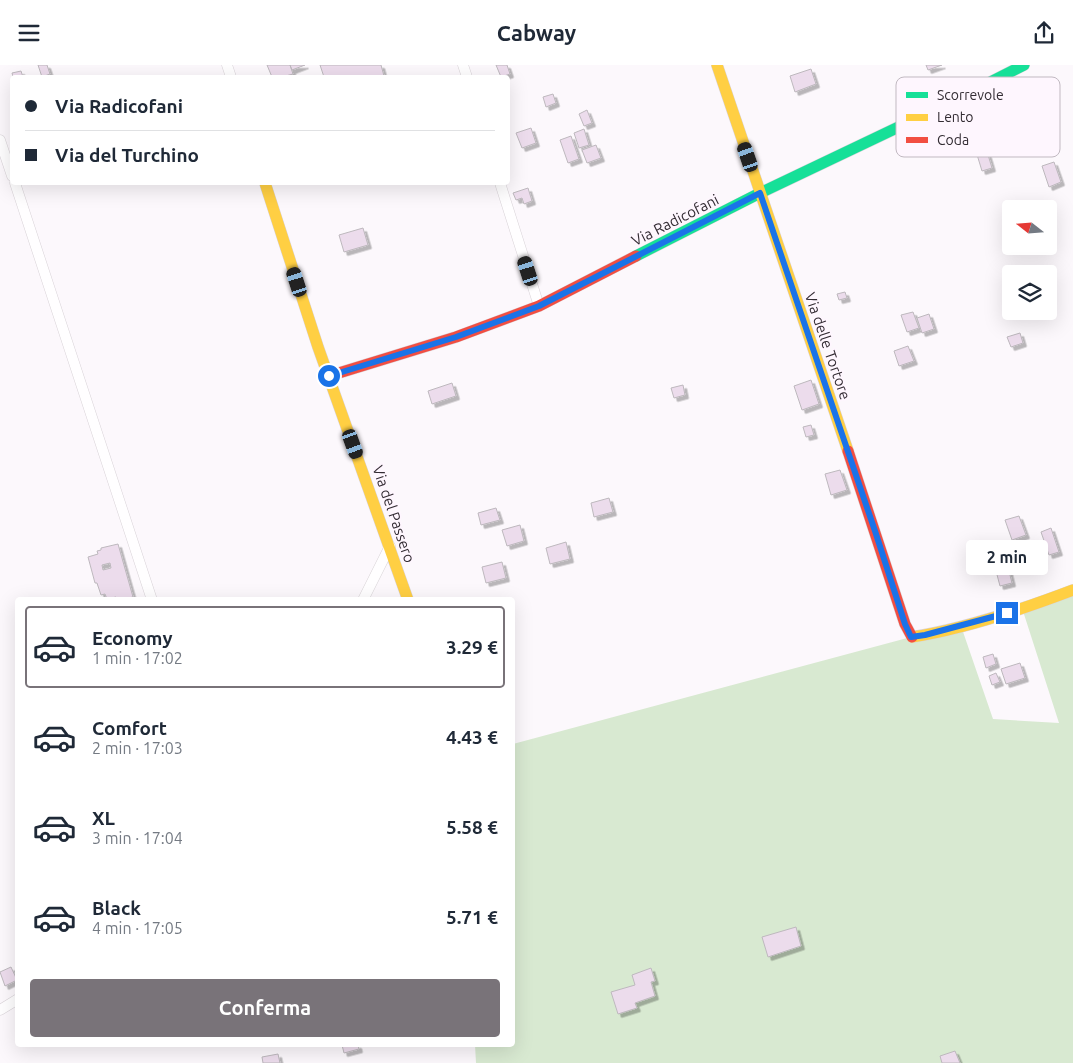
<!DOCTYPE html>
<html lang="it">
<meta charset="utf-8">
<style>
body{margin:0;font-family:Ubuntu,sans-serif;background:#f2f2f3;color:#1f2937;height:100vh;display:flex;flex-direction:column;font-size:19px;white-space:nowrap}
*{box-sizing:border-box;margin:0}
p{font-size:16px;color:#747a83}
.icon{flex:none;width:28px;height:28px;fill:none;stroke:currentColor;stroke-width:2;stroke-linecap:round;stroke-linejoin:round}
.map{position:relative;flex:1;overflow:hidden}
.details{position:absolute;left:15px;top:532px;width:500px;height:450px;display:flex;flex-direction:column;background:#fff;border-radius:5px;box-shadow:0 5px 20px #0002}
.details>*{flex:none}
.top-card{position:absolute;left:10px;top:10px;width:500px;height:110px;border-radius:5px;box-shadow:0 5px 20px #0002;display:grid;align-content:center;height:110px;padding:0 15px;background:#fff}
.needle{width:32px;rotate:287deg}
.buttons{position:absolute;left:1002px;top:135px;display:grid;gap:10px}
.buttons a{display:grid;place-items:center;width:55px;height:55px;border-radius:5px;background:#fff;box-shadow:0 5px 20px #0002;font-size:25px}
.end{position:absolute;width:22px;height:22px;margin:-11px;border:6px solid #1a73e8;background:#fff;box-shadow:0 0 0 2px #fff}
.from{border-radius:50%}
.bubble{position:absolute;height:35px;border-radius:5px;background:#fff;box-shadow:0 5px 20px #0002;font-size:16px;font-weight:700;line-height:35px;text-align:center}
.car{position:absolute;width:15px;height:30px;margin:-15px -8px;border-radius:6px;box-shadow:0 0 4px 1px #0007;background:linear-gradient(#222 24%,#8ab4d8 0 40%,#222 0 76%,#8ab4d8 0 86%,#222 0)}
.top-card b{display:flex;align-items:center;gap:18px;height:48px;font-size:19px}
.top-card b+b{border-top:1px solid #e0e1e3}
.top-card i{width:12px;height:12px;background:#1f2937}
ul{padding:9px 0 0;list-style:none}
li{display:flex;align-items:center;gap:15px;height:82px;margin:0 10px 8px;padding:0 5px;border:2px solid transparent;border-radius:5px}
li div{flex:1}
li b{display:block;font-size:19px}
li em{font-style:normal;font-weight:700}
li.on{border-color:#797379}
li>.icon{width:45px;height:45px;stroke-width:1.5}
.action{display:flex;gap:10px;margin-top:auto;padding:10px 15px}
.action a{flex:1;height:58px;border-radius:5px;background:#797379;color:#fff;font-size:20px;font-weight:700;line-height:58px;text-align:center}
header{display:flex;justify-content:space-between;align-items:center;height:65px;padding:0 15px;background:#fff;font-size:22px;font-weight:700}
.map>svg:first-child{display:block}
.green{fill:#d8e9d1}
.building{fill:#ecdcec;stroke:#bdb8bd;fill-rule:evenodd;filter:url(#shadow)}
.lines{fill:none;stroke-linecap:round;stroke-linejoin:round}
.street-casing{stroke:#d9d3d8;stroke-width:11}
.fast-casing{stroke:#d9d3d8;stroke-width:12}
.slow-casing{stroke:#d9d3d8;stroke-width:12}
.jam-casing{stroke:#d9d3d8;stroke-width:12}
.street{stroke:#fffeff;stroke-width:10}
.fast{stroke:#16e098;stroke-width:11}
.slow{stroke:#ffcf43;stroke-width:11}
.jam{stroke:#f24e42;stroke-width:11}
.route{stroke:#1a73e8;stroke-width:6}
.labels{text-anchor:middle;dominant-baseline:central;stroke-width:4;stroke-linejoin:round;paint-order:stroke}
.street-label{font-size:15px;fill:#332c33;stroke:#fef6fe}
.key{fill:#fef6fe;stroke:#c1b9c1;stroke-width:1}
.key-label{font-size:14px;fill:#332c33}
</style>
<header><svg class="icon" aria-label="menu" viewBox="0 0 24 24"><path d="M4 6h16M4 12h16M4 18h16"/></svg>Cabway<svg class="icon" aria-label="share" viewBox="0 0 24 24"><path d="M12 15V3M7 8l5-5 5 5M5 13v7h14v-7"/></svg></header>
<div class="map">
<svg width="1073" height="998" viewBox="0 0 1073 998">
<defs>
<filter id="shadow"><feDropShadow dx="3.5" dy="3.5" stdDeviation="0" flood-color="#0004"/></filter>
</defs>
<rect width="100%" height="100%" fill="#fcf8fc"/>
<path class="green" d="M 1073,524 L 1073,998 L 476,998 L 475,980 L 512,980 L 513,679 L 911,572 L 961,561 L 993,654 L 1059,658 L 1022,543 Z"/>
<path class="building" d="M 38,0 L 47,0 L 50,9 L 42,12 Z
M 267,0 L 290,0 L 293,9 L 282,12 L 272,12 Z
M 290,0 L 305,0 L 292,5 Z
M 320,0 L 381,0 L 384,11 L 380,12 L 324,12 Z
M 496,0 L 507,0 L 510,9 L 501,12 Z
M 926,0 L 942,0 L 928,5 Z
M 811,4 L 816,19 L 795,27 L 790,11 Z
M 21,6 L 23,12 L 13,12 L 12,8 Z
M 553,29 L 556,38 L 546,42 L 543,32 Z
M 587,45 L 592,58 L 584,61 L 579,49 Z
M 531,63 L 536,78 L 522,83 L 516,68 Z
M 584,64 L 589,80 L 579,83 L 574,68 Z
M 571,71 L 579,94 L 568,98 L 560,75 Z
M 596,80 L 601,93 L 587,98 L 582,85 Z
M 985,80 L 992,103 L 982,106 L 975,83 Z
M 1054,97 L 1061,117 L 1049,122 L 1042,101 Z
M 528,123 L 532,136 L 524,139 L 522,133 L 516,135 L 513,128 Z
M 363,163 L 368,180 L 344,187 L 339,170 Z
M 845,227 L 847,233 L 839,235 L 837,229 Z
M 913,247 L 919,263 L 907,267 L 901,250 Z
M 929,249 L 934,264 L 922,268 L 917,253 Z
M 1020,268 L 1023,278 L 1011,282 L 1007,272 Z
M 908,281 L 914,296 L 899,301 L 894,286 Z
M 811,315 L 819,339 L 802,345 L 794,321 Z
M 452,318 L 456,331 L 432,339 L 428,326 Z
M 683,320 L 685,330 L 674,333 L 671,323 Z
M 811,360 L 814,370 L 806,372 L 803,362 Z
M 840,405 L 847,425 L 831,430 L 825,409 Z
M 609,433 L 613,447 L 594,452 L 591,438 Z
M 496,443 L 500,455 L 481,460 L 478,448 Z
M 1019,451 L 1026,470 L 1012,475 L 1005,455 Z
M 520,460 L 524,476 L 507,481 L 502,465 Z
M 1051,463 L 1059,487 L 1049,490 L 1041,467 Z
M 566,477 L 570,494 L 550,499 L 546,483 Z
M 997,478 L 1000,489 L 987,493 L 984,482 Z
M 118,479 L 133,532 L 121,535 L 117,535 L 116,532 L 107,534 L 105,529 L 101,530 L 97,518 L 95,518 L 88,492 L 98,489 L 97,486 L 101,485 L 101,483 ZM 110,498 L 111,503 L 103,505 L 102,500 Z
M 502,497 L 506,513 L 486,518 L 482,502 Z
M 1008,502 L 1012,518 L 1000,521 L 996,506 Z
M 993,589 L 996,599 L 986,603 L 983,592 Z
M 1020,598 L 1025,613 L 1006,619 L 1001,604 Z
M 996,608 L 1000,617 L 992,620 L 989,611 Z
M 796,862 L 801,881 L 768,892 L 762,872 Z
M 11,902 L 17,915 L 5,921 L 0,907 Z
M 651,903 L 655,916 L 651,917 L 655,931 L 635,938 L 637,943 L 618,949 L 611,927 L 635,920 L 632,910 Z
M 342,980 L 358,980 L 359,984 L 344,988 Z
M 955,986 L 960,998 L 942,998 L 940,991 Z
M 278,989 L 280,998 L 263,998 L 262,992 Z"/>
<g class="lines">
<g class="street-casing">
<path id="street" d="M 227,0 L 231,12
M 463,0 L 467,12
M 0,75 L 12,111
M 15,118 L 152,535
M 500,118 L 539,241
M 363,535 L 390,481
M 0,945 L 18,934"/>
</g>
<g class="fast-casing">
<path id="fast" d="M 636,191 L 760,128 L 949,38 L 1024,0"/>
</g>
<g class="slow-casing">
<path id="slow" d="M 717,0 L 848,386
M 265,118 L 318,282 L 408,535
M 912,572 C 965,564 1023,544 1073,525"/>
</g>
<g class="jam-casing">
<path id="jam" d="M 329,311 L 456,272 L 539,241 L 636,191
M 848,386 L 905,559 L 912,572"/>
</g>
<use href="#street" class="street"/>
<use href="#fast" class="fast"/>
<use href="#slow" class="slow"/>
<use href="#jam" class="jam"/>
</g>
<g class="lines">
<path class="route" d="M 329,311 L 456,272 L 539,241 L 760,128 L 876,469 L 905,559 L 911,572 L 925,570 L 1007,548"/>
</g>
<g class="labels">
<g class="street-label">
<text transform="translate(675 155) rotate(-27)">Via Radicofani</text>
<text transform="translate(828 281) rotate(71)">Via delle Tortore</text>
<text transform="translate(394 449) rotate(71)">Via del Passero</text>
</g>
</g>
<rect x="896" y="12" width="164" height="80" rx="8" class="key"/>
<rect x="906" y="27" width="22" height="6" fill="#16e098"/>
<rect x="906" y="49" width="22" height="7" fill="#ffcf43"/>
<rect x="906" y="72" width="22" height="6" fill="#f24e42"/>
<g class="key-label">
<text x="937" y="35">Scorrevole</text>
<text x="937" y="57">Lento</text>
<text x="937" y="80">Coda</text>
</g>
</svg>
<div class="buttons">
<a><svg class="needle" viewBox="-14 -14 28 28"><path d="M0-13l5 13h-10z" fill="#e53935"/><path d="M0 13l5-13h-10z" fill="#747a83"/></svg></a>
<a><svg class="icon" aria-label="layers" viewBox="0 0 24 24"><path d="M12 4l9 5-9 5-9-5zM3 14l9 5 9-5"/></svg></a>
</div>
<i class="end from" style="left:329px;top:311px"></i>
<i class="end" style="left:1007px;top:548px"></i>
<div class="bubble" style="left:966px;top:475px;width:82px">2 min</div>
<i class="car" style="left:748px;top:92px;rotate:341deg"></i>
<i class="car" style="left:528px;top:206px;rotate:342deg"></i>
<i class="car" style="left:297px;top:217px;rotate:342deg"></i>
<i class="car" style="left:353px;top:379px;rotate:160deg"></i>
<div class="top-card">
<b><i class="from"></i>Via Radicofani</b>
<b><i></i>Via del Turchino</b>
</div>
<section class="details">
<ul>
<li class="on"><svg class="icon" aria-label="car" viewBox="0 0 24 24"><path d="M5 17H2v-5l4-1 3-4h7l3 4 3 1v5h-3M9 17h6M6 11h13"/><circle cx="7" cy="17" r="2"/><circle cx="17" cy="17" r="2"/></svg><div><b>Economy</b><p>1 min · 17:02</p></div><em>3.29 €</em></li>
<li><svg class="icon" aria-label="car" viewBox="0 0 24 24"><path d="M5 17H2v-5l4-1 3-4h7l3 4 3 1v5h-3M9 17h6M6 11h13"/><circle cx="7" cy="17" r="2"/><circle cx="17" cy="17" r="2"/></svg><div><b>Comfort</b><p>2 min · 17:03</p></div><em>4.43 €</em></li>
<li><svg class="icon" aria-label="car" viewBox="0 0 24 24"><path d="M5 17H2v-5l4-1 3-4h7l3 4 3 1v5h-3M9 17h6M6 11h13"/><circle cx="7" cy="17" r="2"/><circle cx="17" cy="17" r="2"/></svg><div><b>XL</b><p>3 min · 17:04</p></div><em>5.58 €</em></li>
<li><svg class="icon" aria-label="car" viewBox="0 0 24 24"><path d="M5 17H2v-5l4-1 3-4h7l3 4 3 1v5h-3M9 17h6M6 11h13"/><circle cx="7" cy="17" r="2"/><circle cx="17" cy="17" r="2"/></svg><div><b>Black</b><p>4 min · 17:05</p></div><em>5.71 €</em></li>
</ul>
<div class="action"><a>Conferma</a></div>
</section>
</div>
